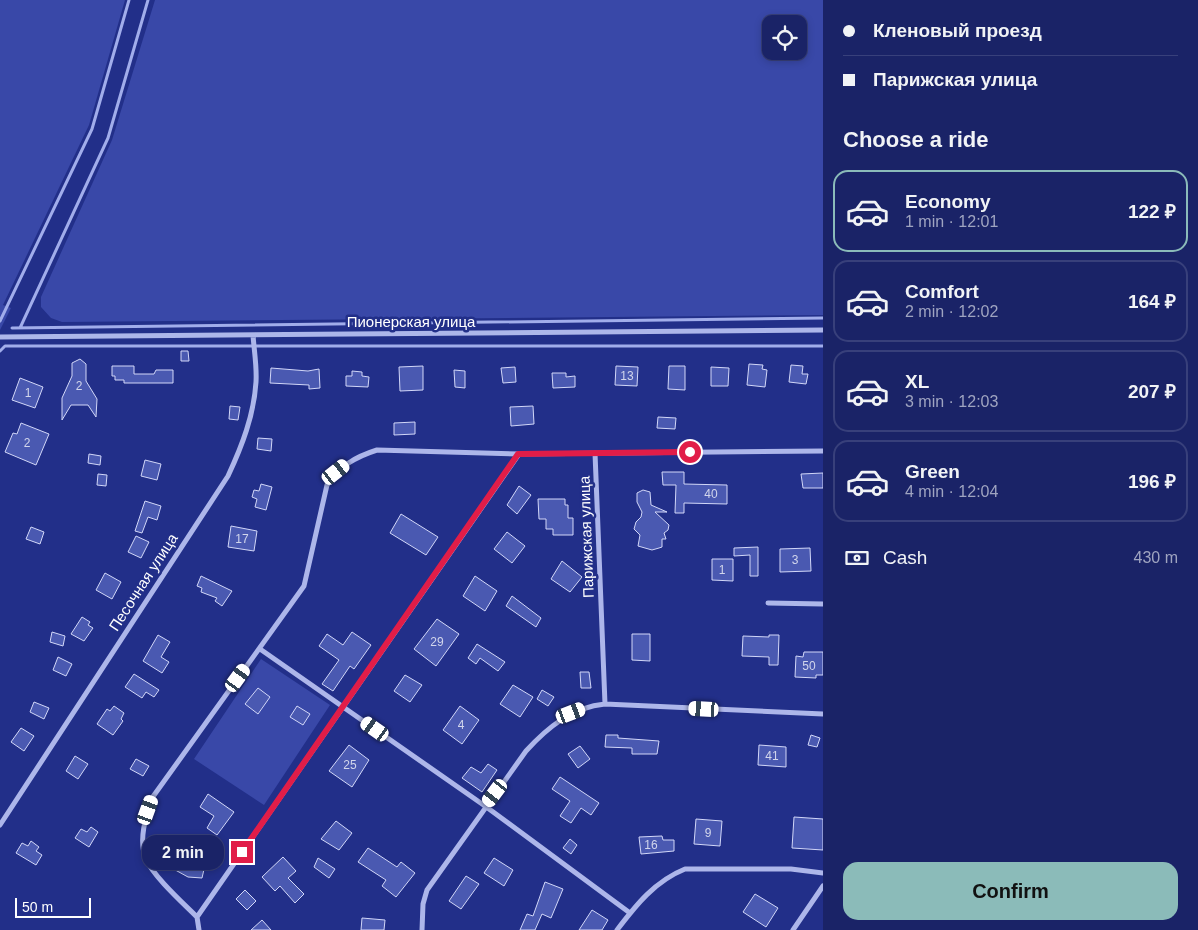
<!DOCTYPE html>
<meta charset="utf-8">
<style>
body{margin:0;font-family:Helvetica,sans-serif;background:#272f70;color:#f1f3f6;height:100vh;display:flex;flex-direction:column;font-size:19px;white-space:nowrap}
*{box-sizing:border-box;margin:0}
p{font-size:16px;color:#9fa4c0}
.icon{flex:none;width:28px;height:28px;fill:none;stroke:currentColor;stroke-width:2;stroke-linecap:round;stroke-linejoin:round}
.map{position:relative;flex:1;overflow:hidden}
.drawer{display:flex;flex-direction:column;background:#1a2367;width:375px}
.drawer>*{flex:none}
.banner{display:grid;align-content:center;height:110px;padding:0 20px;background:#1a2367}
.fabs{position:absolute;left:762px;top:15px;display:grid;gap:10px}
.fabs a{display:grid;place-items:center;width:45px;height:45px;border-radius:10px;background:#1a2367;box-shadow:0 2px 8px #0003,0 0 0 1px #38407b;font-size:25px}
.scale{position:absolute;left:15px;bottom:12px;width:76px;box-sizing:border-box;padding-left:5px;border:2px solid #fff;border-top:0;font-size:14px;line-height:18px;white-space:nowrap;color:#fff;-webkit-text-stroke:4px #222f89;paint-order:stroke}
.end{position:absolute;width:22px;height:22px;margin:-11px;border:6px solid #e11d48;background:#fff;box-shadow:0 0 0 2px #fff}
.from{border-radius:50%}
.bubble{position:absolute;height:35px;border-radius:15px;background:#1a2367;box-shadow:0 2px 8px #0003,0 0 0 1px #38407b;font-size:16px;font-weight:800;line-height:35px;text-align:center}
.car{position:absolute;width:15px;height:30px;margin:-15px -8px;border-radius:6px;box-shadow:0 0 4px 1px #0007;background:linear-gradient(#fff 24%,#345 0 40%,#fff 0 76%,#345 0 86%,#fff 0)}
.banner b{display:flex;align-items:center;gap:18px;height:48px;font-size:19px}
.banner b+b{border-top:1px solid #38407b}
.banner i{width:12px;height:12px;background:#f1f3f6}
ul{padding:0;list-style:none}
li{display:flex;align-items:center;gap:15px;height:82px;margin:0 10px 8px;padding:0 10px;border:2px solid #38407b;border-radius:15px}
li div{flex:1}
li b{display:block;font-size:19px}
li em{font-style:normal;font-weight:800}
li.current{border-color:#8bbbb9}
li>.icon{width:45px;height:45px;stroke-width:1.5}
h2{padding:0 20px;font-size:22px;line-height:60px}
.pay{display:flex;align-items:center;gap:12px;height:55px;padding:0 20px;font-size:19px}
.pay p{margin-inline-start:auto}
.button{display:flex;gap:10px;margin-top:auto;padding:10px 20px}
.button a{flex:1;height:58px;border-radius:15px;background:#8bbbb9;color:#111;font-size:20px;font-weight:800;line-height:58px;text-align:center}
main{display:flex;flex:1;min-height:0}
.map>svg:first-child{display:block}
.green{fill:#3948a8;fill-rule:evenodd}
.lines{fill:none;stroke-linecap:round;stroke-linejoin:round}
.stream{stroke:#a1adeb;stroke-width:3}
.building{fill:#4a59b1;stroke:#d2d7f8}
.street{stroke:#adb6ea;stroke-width:5}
.route{stroke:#e11d48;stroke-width:6}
.labels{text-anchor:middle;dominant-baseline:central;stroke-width:5;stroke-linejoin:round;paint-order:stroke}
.number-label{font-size:12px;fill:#d2d6ec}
.street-label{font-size:15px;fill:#fff;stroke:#222f89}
</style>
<main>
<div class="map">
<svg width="823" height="930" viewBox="0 0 823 930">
<rect width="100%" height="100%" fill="#222f89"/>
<path class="green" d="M 0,0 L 125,0 L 89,125 L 3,305 L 11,308 L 0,330 Z
M 155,0 L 823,0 L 823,315 L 62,322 L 51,318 L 41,307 L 41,297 L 112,140 ZM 771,24 L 799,24 L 799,51 L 771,51 Z
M 261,659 L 330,705 L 264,805 L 194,759 Z"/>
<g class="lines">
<path class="stream" d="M 0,321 L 92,129 L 129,0
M 12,328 L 823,318
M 20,328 L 108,138 L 148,0
M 0,351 L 5,346 L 823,346"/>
</g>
<path class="building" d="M 181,351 L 188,351 L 189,361 L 181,361 Z
M 80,359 L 86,364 L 86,381 L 97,399 L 96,417 L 88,405 L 71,405 L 62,420 L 62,398 L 72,376 L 72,363 Z
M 749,364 L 763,365 L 762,369 L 767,370 L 765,387 L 747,385 Z
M 791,365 L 803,366 L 802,374 L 808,374 L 806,384 L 789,382 Z
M 112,366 L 134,366 L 134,374 L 154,374 L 156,370 L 173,370 L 173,383 L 124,383 L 124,380 L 115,380 L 115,376 L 112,376 Z
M 423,366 L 423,390 L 400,391 L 399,367 Z
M 616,366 L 638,367 L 637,386 L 615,385 Z
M 669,366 L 685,366 L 685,390 L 668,389 Z
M 515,367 L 516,382 L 503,383 L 501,368 Z
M 711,367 L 729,368 L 728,386 L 711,386 Z
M 271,368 L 308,371 L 319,369 L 320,388 L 309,389 L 309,385 L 270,383 Z
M 454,370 L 465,371 L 465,388 L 455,387 Z
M 352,371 L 362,372 L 362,376 L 369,377 L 368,387 L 346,386 L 346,376 L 352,376 Z
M 552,373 L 566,373 L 566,377 L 575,376 L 575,387 L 553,388 Z
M 20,378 L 43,387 L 35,408 L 12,400 Z
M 230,406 L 240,407 L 238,420 L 229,419 Z
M 533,406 L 534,424 L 511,426 L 510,407 Z
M 658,417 L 676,418 L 675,429 L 657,428 Z
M 415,422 L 415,434 L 394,435 L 394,423 Z
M 21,423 L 49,434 L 36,465 L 5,452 L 13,433 L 17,434 Z
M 258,438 L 272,439 L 271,451 L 257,449 Z
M 89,454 L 101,456 L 100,465 L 88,463 Z
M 145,460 L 161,464 L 157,480 L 141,476 Z
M 662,472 L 684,472 L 684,484 L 727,485 L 727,504 L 684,503 L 684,513 L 675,513 L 676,485 L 663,485 Z
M 823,473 L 823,488 L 803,488 L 801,474 Z
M 98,474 L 107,475 L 106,486 L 97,485 Z
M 261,484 L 272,487 L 266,510 L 255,507 L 257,499 L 252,497 L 254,490 L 259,491 Z
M 519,486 L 531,495 L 517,514 L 507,505 Z
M 643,490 L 650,492 L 651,505 L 667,512 L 655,512 L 669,525 L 668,530 L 664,533 L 666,539 L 662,539 L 662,547 L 659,548 L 652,550 L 638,546 L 640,535 L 634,529 L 636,522 L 641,517 L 642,512 L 637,502 L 637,493 Z
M 538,499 L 565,499 L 565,505 L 568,505 L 568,518 L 573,518 L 573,535 L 553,535 L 553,529 L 546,529 L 546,519 L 539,519 Z
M 145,501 L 161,506 L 157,520 L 148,517 L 142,533 L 135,531 Z
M 401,514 L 438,537 L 426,555 L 390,533 Z
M 231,526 L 257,531 L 254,551 L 228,547 Z
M 31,527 L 44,532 L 40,544 L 26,539 Z
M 507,532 L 525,546 L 512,563 L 494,549 Z
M 136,536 L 149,542 L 141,558 L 128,552 Z
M 758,547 L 758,576 L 750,576 L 750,555 L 734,556 L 734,548 Z
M 810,548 L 811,571 L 780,572 L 780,549 Z
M 712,559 L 733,559 L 733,581 L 712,580 Z
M 562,561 L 582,577 L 570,592 L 551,579 Z
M 105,573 L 121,582 L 112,599 L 96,590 Z
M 201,576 L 232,591 L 222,606 L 215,601 L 217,598 L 201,592 L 202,588 L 197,586 Z
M 475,576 L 497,591 L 485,611 L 463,596 Z
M 512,596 L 541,618 L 536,627 L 506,606 Z
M 82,617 L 90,622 L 88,625 L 93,628 L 84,641 L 71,634 Z
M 437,619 L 459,634 L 436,666 L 414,649 Z
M 52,632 L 65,636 L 63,646 L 50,642 Z
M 352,632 L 371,645 L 354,669 L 350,666 L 333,691 L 322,684 L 339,660 L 319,646 L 327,634 L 343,645 Z
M 632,634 L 650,634 L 650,661 L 632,660 Z
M 158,635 L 170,642 L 161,657 L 169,662 L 162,673 L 143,661 Z
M 769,635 L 779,635 L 778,665 L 769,665 L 769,657 L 742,656 L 743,636 L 769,637 Z
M 477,644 L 505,662 L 498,671 L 480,658 L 476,664 L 468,658 Z
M 804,652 L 823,652 L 823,675 L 816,675 L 816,678 L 795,677 L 796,656 L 803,657 Z
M 58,657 L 72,664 L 66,676 L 53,670 Z
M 580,672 L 589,672 L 591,688 L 581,688 Z
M 134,674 L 159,690 L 154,697 L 146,692 L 142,698 L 125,687 Z
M 405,675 L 422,685 L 410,702 L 394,691 Z
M 513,685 L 533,697 L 520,717 L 500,704 Z
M 258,688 L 270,697 L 258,714 L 245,704 Z
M 542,690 L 554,697 L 548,706 L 537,699 Z
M 34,702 L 49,708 L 44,719 L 30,712 Z
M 114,706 L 124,713 L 121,719 L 123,721 L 113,735 L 97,724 L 107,709 L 110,711 Z
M 297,706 L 310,714 L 303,725 L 290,717 Z
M 460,706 L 479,720 L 462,744 L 443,730 Z
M 21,728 L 34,736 L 24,751 L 11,742 Z
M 606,735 L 618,735 L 618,738 L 659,741 L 657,754 L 632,754 L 632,748 L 605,747 Z
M 811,735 L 820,738 L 817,747 L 808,745 Z
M 349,745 L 369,760 L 352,787 L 329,771 Z
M 759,745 L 786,747 L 786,767 L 758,765 Z
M 580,746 L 590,759 L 578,768 L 568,754 Z
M 75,756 L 88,764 L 78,779 L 66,771 Z
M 136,759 L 149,766 L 143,776 L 130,769 Z
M 488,764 L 497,770 L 482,792 L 462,778 L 471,767 L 481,773 Z
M 560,777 L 599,803 L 591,815 L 581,808 L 571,823 L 560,816 L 570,801 L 552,789 Z
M 208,794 L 234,812 L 217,835 L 207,828 L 214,816 L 200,807 Z
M 794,817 L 823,819 L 823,850 L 792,848 Z
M 696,819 L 722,821 L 720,846 L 694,844 Z
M 336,821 L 352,833 L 339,850 L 321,839 Z
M 91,827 L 98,832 L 89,847 L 75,838 L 81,829 L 87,832 Z
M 662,836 L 663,840 L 674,840 L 674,851 L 641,854 L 639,837 Z
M 570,839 L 577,845 L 571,854 L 563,848 Z
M 31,841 L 39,847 L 36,851 L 42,855 L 36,865 L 16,853 L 22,843 L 28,846 Z
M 368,848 L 397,867 L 401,862 L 415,873 L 396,897 L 382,886 L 386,880 L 358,862 Z
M 177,854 L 191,862 L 205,865 L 202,878 L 188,877 L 168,866 Z
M 283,857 L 296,871 L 288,878 L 304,894 L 295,903 L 280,886 L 275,891 L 262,877 Z
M 318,858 L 335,869 L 329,878 L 314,867 Z
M 494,858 L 513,870 L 504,886 L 484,873 Z
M 466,876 L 479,884 L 461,909 L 449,901 Z
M 545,882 L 563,889 L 551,918 L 542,914 L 535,930 L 520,930 L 527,914 L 533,916 Z
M 245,890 L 256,901 L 247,910 L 236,899 Z
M 755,894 L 778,908 L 766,927 L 743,912 Z
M 592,910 L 608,920 L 602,930 L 579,930 Z
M 362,918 L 385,920 L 384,930 L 361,930 Z
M 262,920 L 271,930 L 251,930 Z"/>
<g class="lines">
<path class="street" d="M 0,337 L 823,330
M 595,453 L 605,704
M 768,603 L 823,604
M 260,649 L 485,806 L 630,913
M 0,825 L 228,476 C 242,446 254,415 256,382 C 257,366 254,350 253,335
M 197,917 C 183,903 153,876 146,859 C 138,840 146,816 152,798 L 304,586 L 327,485 C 340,466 355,457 377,450 L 519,454 L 823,451
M 199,930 L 197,917 L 519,454
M 422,930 L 423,904 L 427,890 L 526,751 C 547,728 572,707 605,704 L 823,714
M 617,930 C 636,905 655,881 685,869 L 791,869 L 823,873
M 793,930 L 823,886"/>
</g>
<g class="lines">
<path class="route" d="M 242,852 L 518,454 L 690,452"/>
</g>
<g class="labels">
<g class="number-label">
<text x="627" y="376">13</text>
<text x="79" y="386">2</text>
<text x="28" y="393">1</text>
<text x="27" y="443">2</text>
<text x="711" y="494">40</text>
<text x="242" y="539">17</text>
<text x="795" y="560">3</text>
<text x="722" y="570">1</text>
<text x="437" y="642">29</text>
<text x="809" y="666">50</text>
<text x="461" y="725">4</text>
<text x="772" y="756">41</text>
<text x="350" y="765">25</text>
<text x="708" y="833">9</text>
<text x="651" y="845">16</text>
</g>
<g class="street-label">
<text x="411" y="321">Пионерская улица</text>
<text transform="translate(586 537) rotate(-92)">Парижская улица</text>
<text transform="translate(143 582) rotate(-57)">Песочная улица</text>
</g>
</g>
</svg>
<div class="fabs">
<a><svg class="icon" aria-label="locate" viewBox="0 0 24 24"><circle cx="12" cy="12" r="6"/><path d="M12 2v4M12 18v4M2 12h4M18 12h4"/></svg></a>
</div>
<div class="scale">50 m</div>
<i class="end from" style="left:690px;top:452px"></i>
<i class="end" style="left:242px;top:852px"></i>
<div class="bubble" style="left:142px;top:835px;width:82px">2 min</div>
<i class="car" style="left:336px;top:472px;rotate:52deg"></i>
<i class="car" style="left:238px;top:678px;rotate:36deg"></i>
<i class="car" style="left:704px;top:709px;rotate:273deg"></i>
<i class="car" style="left:571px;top:713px;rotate:69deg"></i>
<i class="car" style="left:375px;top:729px;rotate:305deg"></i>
<i class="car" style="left:495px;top:793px;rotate:217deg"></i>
<i class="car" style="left:148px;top:810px;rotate:20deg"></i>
</div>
<section class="drawer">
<div class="banner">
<b><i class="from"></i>Кленовый проезд</b>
<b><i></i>Парижская улица</b>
</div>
<h2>Choose a ride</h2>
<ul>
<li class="current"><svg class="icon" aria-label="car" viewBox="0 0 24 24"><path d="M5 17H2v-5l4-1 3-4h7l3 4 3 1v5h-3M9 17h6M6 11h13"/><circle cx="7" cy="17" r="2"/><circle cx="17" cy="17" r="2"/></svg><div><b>Economy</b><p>1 min · 12:01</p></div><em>122 ₽</em></li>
<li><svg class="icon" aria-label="car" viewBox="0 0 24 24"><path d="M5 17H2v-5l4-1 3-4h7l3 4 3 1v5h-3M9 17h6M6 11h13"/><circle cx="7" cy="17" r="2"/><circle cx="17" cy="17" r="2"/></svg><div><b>Comfort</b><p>2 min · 12:02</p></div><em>164 ₽</em></li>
<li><svg class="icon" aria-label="car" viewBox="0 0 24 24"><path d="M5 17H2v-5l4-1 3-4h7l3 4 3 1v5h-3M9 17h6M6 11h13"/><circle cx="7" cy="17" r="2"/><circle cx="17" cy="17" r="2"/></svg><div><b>XL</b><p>3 min · 12:03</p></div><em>207 ₽</em></li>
<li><svg class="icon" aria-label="car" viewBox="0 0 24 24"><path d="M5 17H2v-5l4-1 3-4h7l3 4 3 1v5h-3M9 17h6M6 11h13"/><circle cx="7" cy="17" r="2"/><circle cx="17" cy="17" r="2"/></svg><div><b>Green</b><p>4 min · 12:04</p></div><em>196 ₽</em></li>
</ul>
<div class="pay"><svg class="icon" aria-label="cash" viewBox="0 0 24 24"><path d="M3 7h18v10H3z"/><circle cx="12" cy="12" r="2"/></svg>Cash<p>430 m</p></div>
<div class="button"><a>Confirm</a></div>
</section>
</main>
